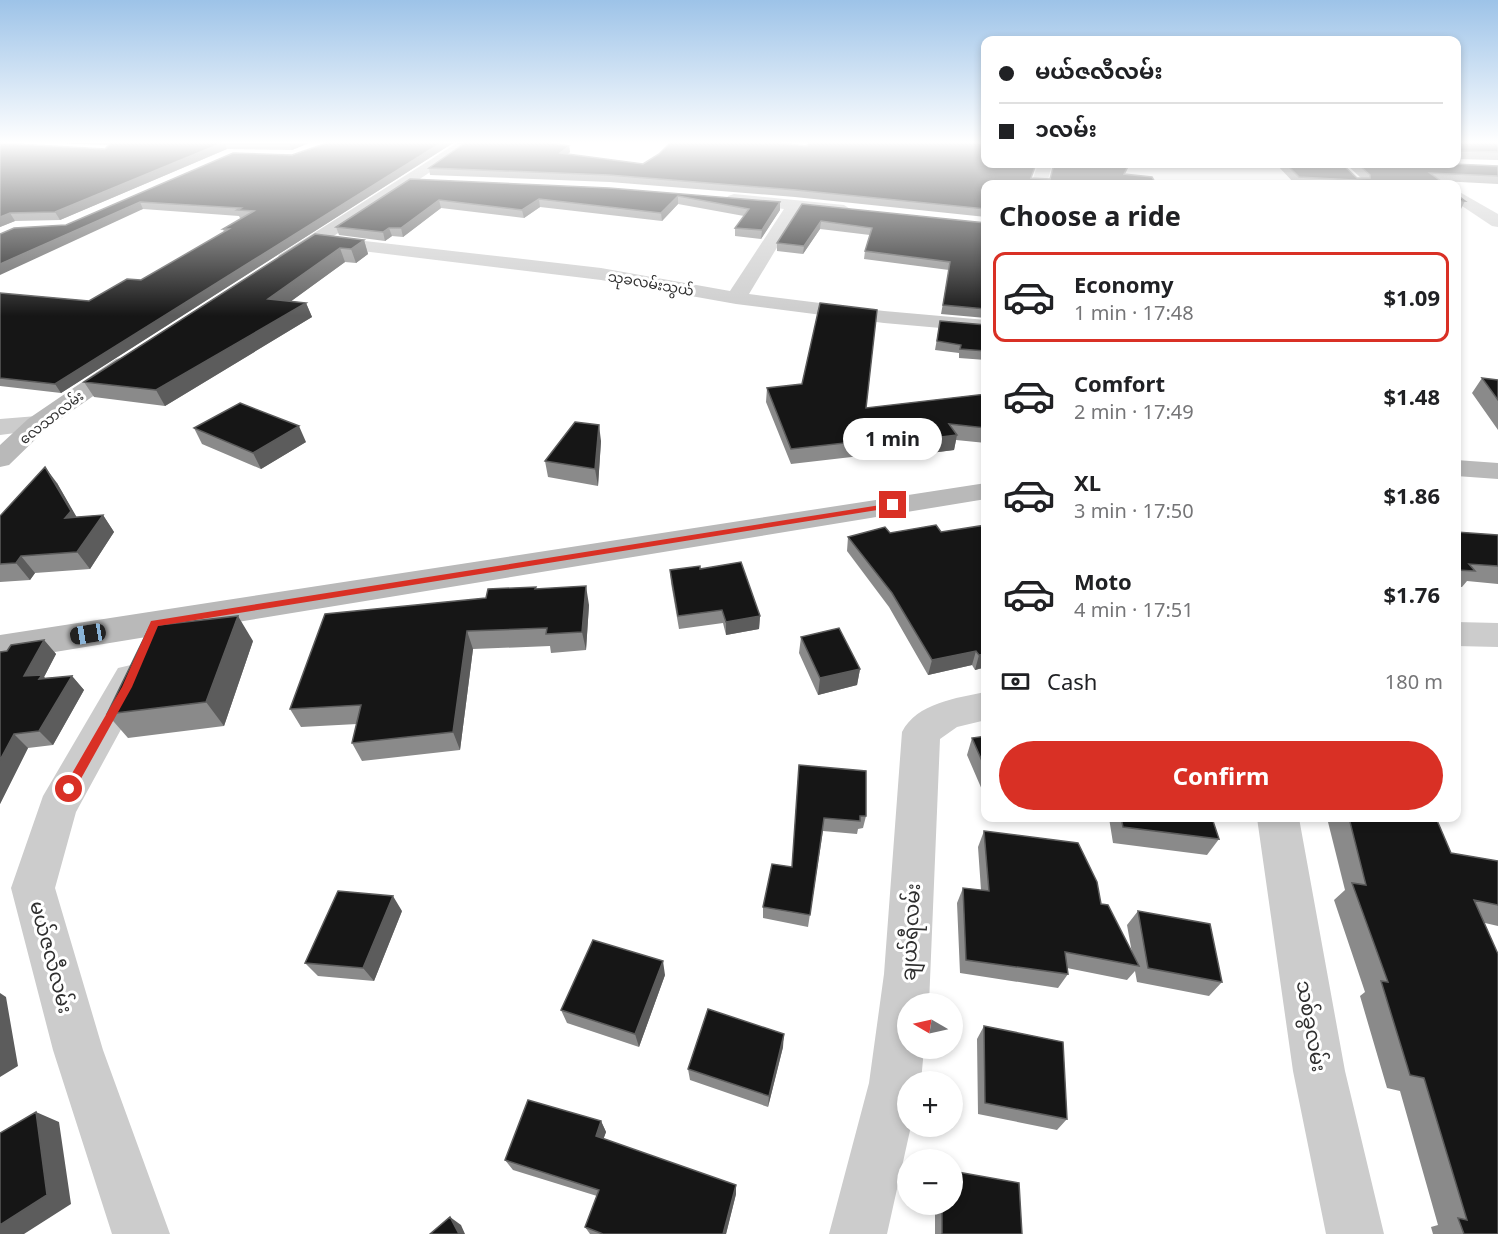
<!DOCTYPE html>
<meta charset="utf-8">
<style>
body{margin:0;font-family:"Noto Sans","Noto Sans Myanmar",sans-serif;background:#f2f2f2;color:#202124;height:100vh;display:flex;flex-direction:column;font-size:22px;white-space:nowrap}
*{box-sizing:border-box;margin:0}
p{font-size:20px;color:#757577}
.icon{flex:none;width:33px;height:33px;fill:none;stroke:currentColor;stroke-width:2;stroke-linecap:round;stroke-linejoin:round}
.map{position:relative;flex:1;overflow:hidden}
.side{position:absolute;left:981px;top:180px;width:480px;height:642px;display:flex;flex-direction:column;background:#fff;border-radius:12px;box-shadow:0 3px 9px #0003}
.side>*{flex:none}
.hud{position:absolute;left:981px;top:36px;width:480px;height:132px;border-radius:12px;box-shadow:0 3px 9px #0003;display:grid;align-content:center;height:132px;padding:0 18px;background:#fff}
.needle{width:39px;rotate:279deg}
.buttons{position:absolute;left:897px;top:993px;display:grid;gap:12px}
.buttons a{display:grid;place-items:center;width:66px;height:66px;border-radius:50%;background:#fff;box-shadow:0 3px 9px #0003;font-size:30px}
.end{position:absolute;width:27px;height:27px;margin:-14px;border:8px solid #d93025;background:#fff;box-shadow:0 0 0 3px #fff}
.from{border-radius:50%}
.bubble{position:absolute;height:42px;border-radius:21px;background:#fff;box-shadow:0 3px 9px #0003;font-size:20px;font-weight:700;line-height:42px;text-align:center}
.car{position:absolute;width:18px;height:36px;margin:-18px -9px;border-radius:8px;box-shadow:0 0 4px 2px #0007;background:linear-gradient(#222 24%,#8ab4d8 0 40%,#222 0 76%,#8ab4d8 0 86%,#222 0)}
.hud b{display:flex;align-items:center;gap:21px;height:57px;font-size:22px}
.hud b+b{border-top:2px solid #e0e0e0}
.hud i{width:15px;height:15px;background:#202124}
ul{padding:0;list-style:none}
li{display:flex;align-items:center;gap:18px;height:90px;margin:0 12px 9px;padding:0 6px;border:3px solid transparent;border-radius:12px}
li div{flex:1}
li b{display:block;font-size:22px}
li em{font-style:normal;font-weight:700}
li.current{border-color:#d93025}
li>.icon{width:54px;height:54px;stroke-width:1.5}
h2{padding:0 18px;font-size:27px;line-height:72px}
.pay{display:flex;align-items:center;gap:15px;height:66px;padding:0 18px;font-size:22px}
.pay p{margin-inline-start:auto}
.action{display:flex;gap:12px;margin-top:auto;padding:12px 18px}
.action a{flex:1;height:69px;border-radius:36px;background:#d93025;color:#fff;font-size:24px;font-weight:700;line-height:69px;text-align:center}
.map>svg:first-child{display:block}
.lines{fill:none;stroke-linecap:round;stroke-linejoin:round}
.street{fill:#ccc;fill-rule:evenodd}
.secondary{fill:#b9b9b9;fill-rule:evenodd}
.wall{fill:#8a8a8a}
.shaded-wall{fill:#5c5c5c}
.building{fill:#161616;stroke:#5c5c5c;stroke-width:1.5}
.route{fill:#d93025}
.labels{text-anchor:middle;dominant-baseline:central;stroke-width:6;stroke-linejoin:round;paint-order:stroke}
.far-street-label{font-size:14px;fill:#2f2f2f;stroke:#fff}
.near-street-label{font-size:20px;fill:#2f2f2f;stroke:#fff}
</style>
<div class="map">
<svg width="1498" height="1234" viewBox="0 0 1498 1234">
<rect width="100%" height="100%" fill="#fff"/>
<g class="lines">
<path class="street" d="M 1038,164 L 1052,164 L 1047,184 L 1031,184 Z
M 1456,190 L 1498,214 L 1498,227 L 1492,226 L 1456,202 Z
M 734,194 L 844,205 L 852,210 L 844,215 L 799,211 L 749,294 L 884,311 L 986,320 L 986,332 L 884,323 L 736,304 L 601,280 L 321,246 L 315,245 L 312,241 L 315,237 L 321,236 L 601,268 L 730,291 L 784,209 L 728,202 L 726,199 L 728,196 Z
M 37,416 L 46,419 L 50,424 L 46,429 L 0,435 L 0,419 Z
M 1456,622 L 1498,623 L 1498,647 L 1456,646 Z
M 131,665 L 144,668 L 149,678 L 76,812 L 55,888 L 103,1050 L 170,1234 L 112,1234 L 53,1050 L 11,888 L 43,796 L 118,668 Z
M 986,692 L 986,720 L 957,727 L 940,739 L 929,1004 L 908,1004 L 908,1048 L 924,1048 L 921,1082 L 908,1082 L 908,1126 L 911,1126 L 887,1234 L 829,1234 L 869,1083 L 884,974 L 902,732 C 917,703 956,698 986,692 Z
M 1257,818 L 1299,818 L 1345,1071 L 1384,1234 L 1326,1234 L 1293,1071 Z"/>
<path class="secondary" d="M 457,143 L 474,143 L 293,263 L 279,263 L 277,259 L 279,255 Z
M 124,357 L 132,359 L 135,364 L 132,369 L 46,429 L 9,465 L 0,467 L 0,445 L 28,419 L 116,359 Z
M 1456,460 L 1498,463 L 1498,479 L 1456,476 Z
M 986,483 L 986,499 L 0,661 L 0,635 Z"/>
</g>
<path class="wall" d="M 0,143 L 105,149 L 109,145 L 56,143 L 309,143 L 292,150 L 227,149 L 60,220 L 15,221 L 0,227 Z
M 327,143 L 453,143 L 61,393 L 0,386 L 0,293 L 89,301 L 141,280 L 224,232 L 223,229 L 242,218 L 240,218 L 239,216 L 143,209 L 66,225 L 233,153 L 292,155 Z
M 1456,143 L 1498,143 L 1498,160 L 1456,159 Z
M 569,146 L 570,152 L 568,154 L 643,164 L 807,146 L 1036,164 L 1031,178 L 1050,179 L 1130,164 L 1125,174 L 986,184 L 986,217 L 795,197 L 610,182 L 430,175 L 429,168 Z
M 1276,164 L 1342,164 L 1357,178 L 1361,178 L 1346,164 L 1454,164 L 1498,166 L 1498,184 L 1441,181 L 1445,184 L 1295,184 Z
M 410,179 L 780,202 L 780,210 L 761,239 L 735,236 L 735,228 L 744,216 L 678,204 L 662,221 L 540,207 L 524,218 L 441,208 L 403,237 L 392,236 L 385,241 L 339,235 L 336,227 Z
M 1456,194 L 1465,201 L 1461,209 L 1456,209 Z
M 802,204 L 986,223 L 986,318 L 941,314 L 949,270 L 864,259 L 865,251 L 870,235 L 820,229 L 803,254 L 777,251 L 777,243 Z
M 315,234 L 364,240 L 368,254 L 356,263 L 345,262 L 291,301 L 306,303 L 312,317 L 165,406 L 94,397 L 84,382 Z
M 940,321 L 986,325 L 986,360 L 959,358 L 959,353 L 935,350 Z
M 1482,378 L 1498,380 L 1498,430 L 1472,393 Z
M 767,388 L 866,408 L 986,394 L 986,443 L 956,440 L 954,450 L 899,457 L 895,452 L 791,464 L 766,402 Z
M 194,428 L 306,442 L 261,469 L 202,444 Z
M 601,441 L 598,486 L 548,477 L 545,461 Z
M 57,483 L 76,517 L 103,515 L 114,532 L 90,569 L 35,573 L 30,580 L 0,582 L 0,516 Z
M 941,532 L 986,667 L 975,670 L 972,665 L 928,675 L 889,607 L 847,551 L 848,537 L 890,533 Z
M 1456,532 L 1498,535 L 1498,584 L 1467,581 L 1462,587 L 1456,587 Z
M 700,569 L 760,616 L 759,629 L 726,635 L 723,623 L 679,629 L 671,583 L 670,570 Z
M 536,587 L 536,589 L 589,605 L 586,650 L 551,653 L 550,646 L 473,649 L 460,750 L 362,761 L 352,743 L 357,724 L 301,727 L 290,709 L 486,598 Z
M 801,637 L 860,669 L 857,685 L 818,695 L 799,653 Z
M 44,640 L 56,654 L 44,677 L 45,678 L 72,676 L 84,690 L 53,745 L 28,748 L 0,804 L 7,651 Z
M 253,641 L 224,726 L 128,738 L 107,714 Z
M 986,736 L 986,799 L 967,755 L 972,738 Z
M 799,765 L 866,816 L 863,828 L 858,829 L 857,834 L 823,831 L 808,927 L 763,918 L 763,907 L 792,867 Z
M 1109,818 L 1212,818 L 1219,839 L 1207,855 L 1113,843 Z
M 1327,818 L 1436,818 L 1451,853 L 1498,861 L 1498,926 L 1485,923 L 1498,1234 L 1433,1234 L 1431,1227 L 1438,1225 L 1400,1091 L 1387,1088 L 1360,996 L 1365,992 L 1334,900 L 1345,890 Z
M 984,831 L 1101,904 L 1132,953 L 1127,925 L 1138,911 L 1222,982 L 1209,996 L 1137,982 L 1135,971 L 1127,980 L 1067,968 L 1068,974 L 1058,988 L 960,973 L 957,903 L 963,888 L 981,890 L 978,847 Z
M 402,911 L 374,981 L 318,976 L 305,963 Z
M 665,975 L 639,1047 L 567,1023 L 561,1010 Z
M 984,1026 L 1067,1119 L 1057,1130 L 978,1114 L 977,1039 Z
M 783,1047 L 768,1107 L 690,1080 L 688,1069 Z
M 601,1121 L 606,1132 L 603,1139 L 736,1185 L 736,1194 L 726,1234 L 590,1234 L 585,1227 L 597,1196 L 513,1170 L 505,1160 Z
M 935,1204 L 952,1204 L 1022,1234 L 935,1234 Z"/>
<path class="shaded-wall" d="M 222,143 L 225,143 L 227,149 L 60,220 L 55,212 Z
M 289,143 L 309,143 L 292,150 Z
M 441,143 L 453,143 L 61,393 L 55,384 Z
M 569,146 L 570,152 L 561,160 L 560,153 Z
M 678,196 L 678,204 L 662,221 L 661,213 Z
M 539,199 L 540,207 L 524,218 L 522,210 Z
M 439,200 L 441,208 L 403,237 L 401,228 Z
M 140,202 L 143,209 L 0,275 L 0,264 Z
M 780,202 L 780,210 L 761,239 L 762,230 Z
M 10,213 L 15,221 L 0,227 L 0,217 Z
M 821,221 L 820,229 L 803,254 L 804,246 Z
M 389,228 L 392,236 L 385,241 L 383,232 Z
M 364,240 L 368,254 L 356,263 L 351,249 Z
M 340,248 L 345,262 L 275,313 L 268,299 Z
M 306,303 L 312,317 L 165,406 L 156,390 Z
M 599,425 L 601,441 L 598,486 L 595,469 Z
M 299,426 L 306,442 L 261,469 L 253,453 Z
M 957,435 L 954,450 L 899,457 L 901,442 Z
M 45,467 L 57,483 L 83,528 L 65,518 Z
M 103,515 L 114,532 L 90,569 L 77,552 Z
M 21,556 L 35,573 L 30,580 L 16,563 Z
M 586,586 L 589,605 L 586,650 L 582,632 Z
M 238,616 L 253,641 L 224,726 L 206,702 Z
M 760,616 L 759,629 L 726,635 L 726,622 Z
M 467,631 L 473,649 L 460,750 L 453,732 Z
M 44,640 L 56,654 L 44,677 L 55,689 L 24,676 Z
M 976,651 L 972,665 L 928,675 L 932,660 Z
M 986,654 L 986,667 L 975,670 L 979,655 Z
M 860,669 L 857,685 L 818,695 L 820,678 Z
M 72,676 L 84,690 L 53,745 L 39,731 Z
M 14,734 L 28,748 L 0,804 L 0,760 Z
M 393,896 L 402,911 L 374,981 L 363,968 Z
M 663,961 L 665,975 L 639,1047 L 635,1034 Z
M 0,993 L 6,997 L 18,1066 L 0,1077 Z
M 784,1034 L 783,1047 L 768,1107 L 769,1096 Z
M 36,1112 L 59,1122 L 71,1204 L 24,1234 L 0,1234 L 0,1225 Z
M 601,1121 L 606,1132 L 601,1146 L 596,1136 Z
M 736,1185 L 736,1194 L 726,1234 L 723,1234 Z
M 450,1217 L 461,1225 L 465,1234 L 459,1234 Z"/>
<path class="building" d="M 0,143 L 105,149 L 111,143 L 222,143 L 55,212 L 10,213 L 0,217 Z
M 327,143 L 441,143 L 55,384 L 0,378 L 0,293 L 89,301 L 127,279 L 141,280 L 229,229 L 223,229 L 254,211 L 237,210 L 241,208 L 140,202 L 0,264 L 0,234 L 14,228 L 66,225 L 233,153 L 292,155 Z
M 465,143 L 551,143 L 569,146 L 560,153 L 643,164 L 659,154 L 670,143 L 779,143 L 807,146 L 809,143 L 986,143 L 986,164 L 1036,164 L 1031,178 L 1050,179 L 1054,164 L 1129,164 L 1124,174 L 1152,177 L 1156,184 L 986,184 L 986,209 L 796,190 L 609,175 L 429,168 Z
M 1456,143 L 1498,143 L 1498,152 L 1460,151 L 1458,154 L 1456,154 Z
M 1286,164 L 1342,164 L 1357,178 L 1370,178 L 1370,175 L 1358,164 L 1454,164 L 1498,166 L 1498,176 L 1430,173 L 1445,184 L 1392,184 L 1389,182 L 1299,177 Z
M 410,179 L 609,188 L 780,202 L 762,230 L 735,228 L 749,209 L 678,196 L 661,213 L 539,199 L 522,210 L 439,200 L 401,228 L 389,228 L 383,232 L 336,227 Z
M 1456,194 L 1465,201 L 1456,200 Z
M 802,204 L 986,223 L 986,309 L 943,305 L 950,262 L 865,251 L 872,228 L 821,221 L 804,246 L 777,243 Z
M 315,234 L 364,240 L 351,249 L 340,248 L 268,299 L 306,303 L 156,390 L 84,382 Z
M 820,303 L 877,310 L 866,408 L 986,394 L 986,428 L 949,424 L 957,435 L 901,442 L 898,437 L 791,449 L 767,388 L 802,384 Z
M 940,321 L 986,325 L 986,351 L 960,349 L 961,345 L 937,341 Z
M 1482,378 L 1498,380 L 1498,400 Z
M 240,403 L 299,426 L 253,453 L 194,428 Z
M 575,422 L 599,425 L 595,469 L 545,461 Z
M 45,467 L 71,511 L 65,518 L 103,515 L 77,552 L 21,556 L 16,563 L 0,564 L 0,516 Z
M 936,525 L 941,532 L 986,525 L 986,654 L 979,655 L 976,651 L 932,660 L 892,593 L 848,537 L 885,527 L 890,533 Z
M 1456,532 L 1498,535 L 1498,566 L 1469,564 L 1475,571 L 1456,570 Z
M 741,562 L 760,616 L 726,622 L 722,610 L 678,616 L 670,570 L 700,566 L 700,569 Z
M 586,586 L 582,632 L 546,634 L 547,628 L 467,631 L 453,732 L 352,743 L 361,705 L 290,709 L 325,614 L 486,598 L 488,589 L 536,587 L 535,589 Z
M 238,616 L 206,702 L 107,714 L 150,626 Z
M 839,628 L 860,669 L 820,678 L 801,637 Z
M 44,640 L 24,676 L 42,675 L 39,679 L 72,676 L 39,731 L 14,734 L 0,760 L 0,652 L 7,651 L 11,645 Z
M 986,736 L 986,770 L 972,738 Z
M 799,765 L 866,771 L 866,816 L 860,816 L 860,821 L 824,818 L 810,915 L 763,907 L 772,864 L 792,867 Z
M 1121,818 L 1212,818 L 1219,839 L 1123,827 Z
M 1349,818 L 1436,818 L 1451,853 L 1498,861 L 1498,905 L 1474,900 L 1498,954 L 1498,1234 L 1464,1234 L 1458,1218 L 1467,1220 L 1424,1078 L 1410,1075 L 1381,981 L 1388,982 L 1352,883 L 1366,885 Z
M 984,831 L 1078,843 L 1097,882 L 1101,904 L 1108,905 L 1139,966 L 1065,952 L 1068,974 L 966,960 L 963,888 L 989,891 Z
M 338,891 L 393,896 L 363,968 L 305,963 Z
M 1138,911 L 1210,924 L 1222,982 L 1148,968 Z
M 593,940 L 663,961 L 635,1034 L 561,1010 Z
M 708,1009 L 784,1034 L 769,1096 L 688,1069 Z
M 984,1026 L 1063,1042 L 1067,1119 L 985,1103 Z
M 528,1100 L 601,1121 L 596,1136 L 736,1185 L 723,1234 L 603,1234 L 585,1227 L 599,1190 L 505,1160 Z
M 36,1112 L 47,1195 L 0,1225 L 0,1133 Z
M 952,1171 L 1019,1183 L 1022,1234 L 942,1234 L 942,1204 L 952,1204 Z
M 450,1217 L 459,1234 L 430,1234 Z"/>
<linearGradient id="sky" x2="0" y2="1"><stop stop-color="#9dc3e8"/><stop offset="0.45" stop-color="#fff"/><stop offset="1" stop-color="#fff" stop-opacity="0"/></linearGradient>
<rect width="1498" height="316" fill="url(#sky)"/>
<path class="route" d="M 893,503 L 897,505 L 896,507 L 158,626 L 132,687 L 73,793 L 64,793 L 63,789 L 122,687 L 151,621 Z"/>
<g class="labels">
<g class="far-street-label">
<text transform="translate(651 283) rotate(10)">သုခလမ်းသွယ်</text>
<text transform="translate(51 417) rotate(-38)">လေသာလမ်း</text>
</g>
<g class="near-street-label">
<text transform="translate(910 932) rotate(-87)">ချယ်ရီလမ်း</text>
<text transform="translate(52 957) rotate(75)">မယ်ဇလီလမ်း</text>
<text transform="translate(1312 1026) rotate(80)">သစ်ခွလမ်း</text>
</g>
</g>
</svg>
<div class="buttons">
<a><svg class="needle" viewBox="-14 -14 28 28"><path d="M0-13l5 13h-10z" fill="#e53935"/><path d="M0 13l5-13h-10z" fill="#757577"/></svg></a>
<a>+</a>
<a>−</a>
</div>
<i class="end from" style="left:69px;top:789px"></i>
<i class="end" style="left:893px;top:505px"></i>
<div class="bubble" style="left:843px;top:418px;width:99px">1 min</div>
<i class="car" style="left:88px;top:634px;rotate:261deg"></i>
<div class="hud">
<b><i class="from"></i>မယ်ဇလီလမ်း</b>
<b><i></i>၁လမ်း</b>
</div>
<section class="side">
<h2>Choose a ride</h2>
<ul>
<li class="current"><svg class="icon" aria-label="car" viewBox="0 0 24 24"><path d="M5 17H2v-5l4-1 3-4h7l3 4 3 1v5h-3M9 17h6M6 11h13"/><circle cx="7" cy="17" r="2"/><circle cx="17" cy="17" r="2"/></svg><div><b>Economy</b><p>1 min · 17:48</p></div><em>$1.09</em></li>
<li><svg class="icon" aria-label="car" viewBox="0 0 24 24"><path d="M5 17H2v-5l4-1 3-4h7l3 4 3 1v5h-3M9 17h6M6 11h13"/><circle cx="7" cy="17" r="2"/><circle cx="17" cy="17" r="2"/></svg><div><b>Comfort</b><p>2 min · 17:49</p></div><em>$1.48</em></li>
<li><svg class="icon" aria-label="car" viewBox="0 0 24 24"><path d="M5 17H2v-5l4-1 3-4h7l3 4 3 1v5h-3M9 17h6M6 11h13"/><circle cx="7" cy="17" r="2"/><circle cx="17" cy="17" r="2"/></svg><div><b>XL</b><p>3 min · 17:50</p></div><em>$1.86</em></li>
<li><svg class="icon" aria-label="car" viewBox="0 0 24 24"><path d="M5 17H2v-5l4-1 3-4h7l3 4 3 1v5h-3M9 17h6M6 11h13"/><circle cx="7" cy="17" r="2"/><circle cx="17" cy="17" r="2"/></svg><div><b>Moto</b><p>4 min · 17:51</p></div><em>$1.76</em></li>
</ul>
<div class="pay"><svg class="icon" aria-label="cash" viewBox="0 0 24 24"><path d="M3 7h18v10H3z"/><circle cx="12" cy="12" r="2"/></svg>Cash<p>180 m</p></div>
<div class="action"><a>Confirm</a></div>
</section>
</div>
